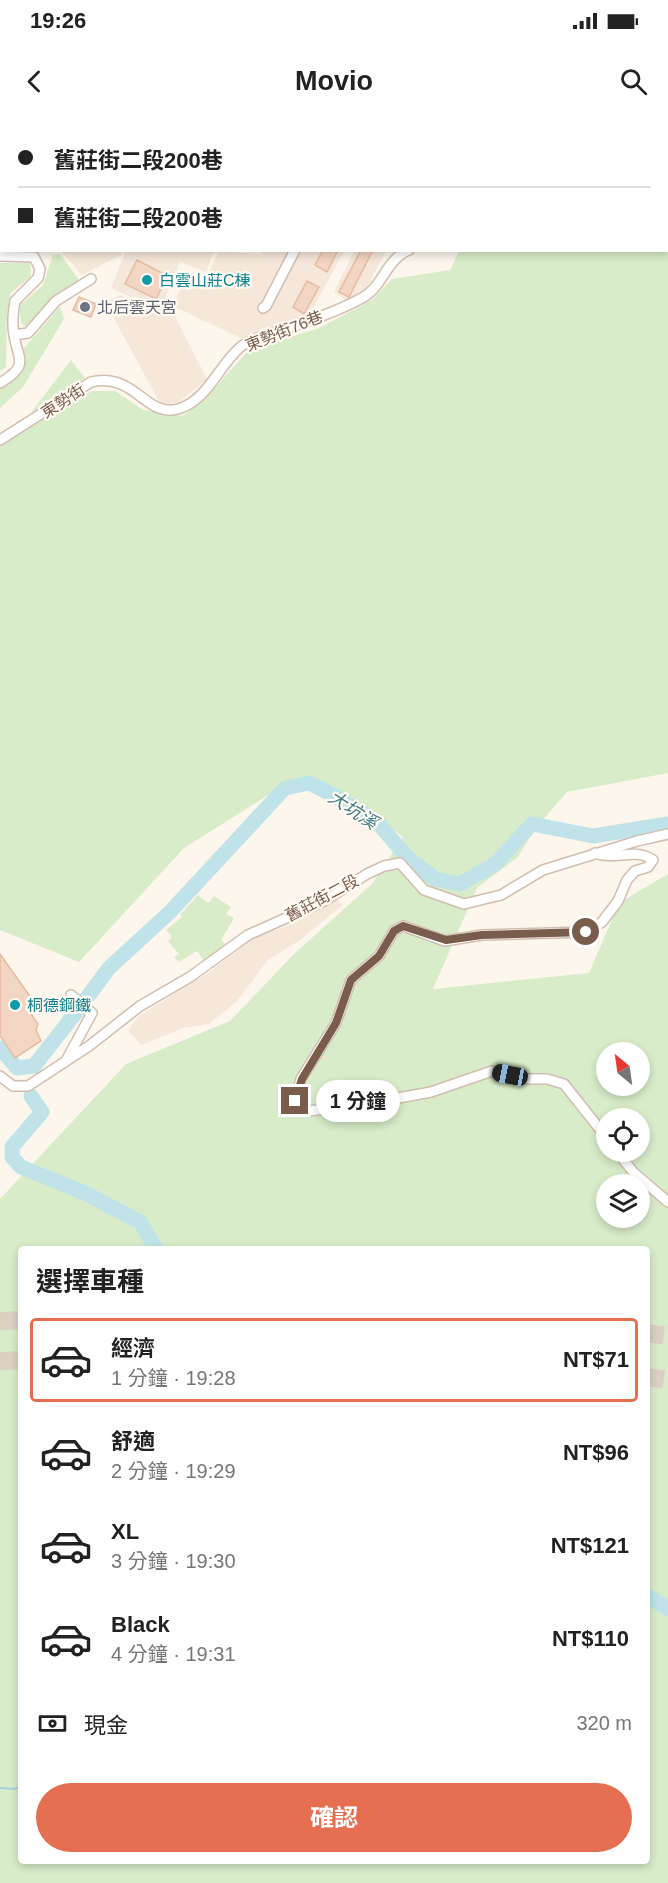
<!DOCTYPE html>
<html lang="zh-TW">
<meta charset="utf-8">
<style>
body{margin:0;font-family:Arial,"Noto Sans TC",sans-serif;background:#f6f6f6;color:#222;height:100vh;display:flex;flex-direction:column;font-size:22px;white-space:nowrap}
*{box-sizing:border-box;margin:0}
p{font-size:20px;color:#767676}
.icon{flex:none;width:33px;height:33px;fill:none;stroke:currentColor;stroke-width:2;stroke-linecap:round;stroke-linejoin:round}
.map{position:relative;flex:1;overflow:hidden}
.side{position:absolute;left:18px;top:1126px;width:632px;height:618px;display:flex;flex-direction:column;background:#fff;border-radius:6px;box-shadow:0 3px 9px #0003}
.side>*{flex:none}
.hud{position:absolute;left:0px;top:0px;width:669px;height:132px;box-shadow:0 3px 9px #0003;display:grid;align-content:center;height:132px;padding:0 18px;background:#fff}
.needle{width:39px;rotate:331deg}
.fabs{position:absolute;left:596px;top:922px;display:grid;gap:12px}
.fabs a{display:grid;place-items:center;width:54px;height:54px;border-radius:50%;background:#fff;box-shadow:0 3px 9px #0003;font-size:30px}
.end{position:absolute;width:27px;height:27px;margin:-14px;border:8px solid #7a5c4d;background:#fff;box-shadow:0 0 0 3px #fff}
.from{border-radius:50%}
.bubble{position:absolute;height:42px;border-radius:21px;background:#fff;box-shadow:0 3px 9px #0003;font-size:20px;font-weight:700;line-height:42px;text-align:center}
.car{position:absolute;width:18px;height:36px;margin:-18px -9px;border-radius:8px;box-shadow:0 0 4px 2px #0007;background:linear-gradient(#222 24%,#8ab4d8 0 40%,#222 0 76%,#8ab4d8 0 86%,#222 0)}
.hud b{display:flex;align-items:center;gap:21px;height:57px;font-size:22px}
.hud b+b{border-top:2px solid #e0e0e0}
.hud i{width:15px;height:15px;background:#222}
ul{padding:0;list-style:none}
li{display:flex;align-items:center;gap:18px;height:84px;margin:0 12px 9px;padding:0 6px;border:3px solid transparent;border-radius:6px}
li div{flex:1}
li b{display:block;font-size:22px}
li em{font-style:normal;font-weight:700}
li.active{border-color:#e76f51}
li>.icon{width:54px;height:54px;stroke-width:1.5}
h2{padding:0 18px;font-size:27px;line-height:72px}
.pay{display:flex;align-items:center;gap:15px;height:66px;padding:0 18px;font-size:22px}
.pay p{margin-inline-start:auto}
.cta{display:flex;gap:12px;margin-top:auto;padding:12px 18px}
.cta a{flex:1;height:69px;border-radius:36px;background:#e76f51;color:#fff;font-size:24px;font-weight:700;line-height:69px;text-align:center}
.status{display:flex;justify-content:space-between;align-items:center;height:42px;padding:0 30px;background:#fff;direction:ltr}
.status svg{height:16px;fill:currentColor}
header{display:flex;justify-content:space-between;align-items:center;height:78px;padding:0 18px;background:#fff;font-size:27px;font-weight:700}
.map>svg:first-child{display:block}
.residential{fill:#f5e8da}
.green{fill:#d8ecc9;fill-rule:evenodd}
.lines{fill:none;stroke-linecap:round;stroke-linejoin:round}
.stream{stroke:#a5d3da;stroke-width:2}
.river{stroke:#bfe3e8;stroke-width:15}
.building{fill:#f3d5c3;stroke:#e6bba3;stroke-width:1.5}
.motorway-tunnel{stroke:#dcd0c4;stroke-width:18;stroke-dasharray:18 9;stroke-linecap:butt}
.minor-casing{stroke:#d1beb0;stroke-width:12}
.minor{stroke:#fff;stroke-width:9}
.route{stroke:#7a5c4d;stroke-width:8}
.culture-dot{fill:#0f9aa8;stroke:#fffaf3;stroke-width:2}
.worship-dot{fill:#6b7280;stroke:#fffaf3;stroke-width:2}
.labels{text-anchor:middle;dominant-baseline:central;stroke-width:4.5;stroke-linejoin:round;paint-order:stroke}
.culture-label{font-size:16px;fill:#0d838f;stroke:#fffaf3;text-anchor:start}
.worship-label{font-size:16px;fill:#5b616d;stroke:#fffaf3;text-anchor:start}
.street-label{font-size:16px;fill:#7a5c4d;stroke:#fffaf3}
.water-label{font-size:18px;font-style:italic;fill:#437c86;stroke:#fffaf3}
</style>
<div class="status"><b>19:26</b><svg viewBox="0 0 49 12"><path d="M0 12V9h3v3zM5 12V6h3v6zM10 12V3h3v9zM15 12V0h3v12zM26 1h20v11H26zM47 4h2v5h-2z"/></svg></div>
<header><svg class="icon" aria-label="back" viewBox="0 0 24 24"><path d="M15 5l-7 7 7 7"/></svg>Movio<svg class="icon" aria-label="search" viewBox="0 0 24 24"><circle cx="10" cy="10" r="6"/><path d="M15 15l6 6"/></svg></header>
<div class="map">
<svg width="668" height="1763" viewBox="0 0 668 1763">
<rect width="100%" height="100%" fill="#fdf6ec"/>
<path class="residential" d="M 263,130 L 344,131 L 310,194 L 241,218 L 172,186 L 187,156 L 208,154 L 219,131 L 261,134 Z
M 61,131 L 121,131 L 121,135 L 82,155 Z
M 126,131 L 214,131 L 206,152 L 180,142 L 160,190 L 171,188 L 207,259 L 179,282 L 161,285 L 105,182 L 121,175 L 143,194 L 159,190 L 111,168 Z
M 354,131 L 386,131 L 364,172 L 347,181 L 334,172 Z
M 336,779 L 343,785 L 300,820 L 267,841 L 237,881 L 209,904 L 183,908 L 141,925 L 128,910 L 139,896 L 211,851 L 254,817 L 284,807 Z"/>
<path class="green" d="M 556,0 L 668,0 L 668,653 L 567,672 L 534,710 L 518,737 L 477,768 L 433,869 L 589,853 L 619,783 L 668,754 L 668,1763 L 0,1763 L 0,1079 L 126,944 L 230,901 L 294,834 L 372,764 L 403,717 L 337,670 L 284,665 L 184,728 L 79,842 L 0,810 L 0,322 L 92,271 L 115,271 L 143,290 L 182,296 L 200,284 L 249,230 L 319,208 L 372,180 L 392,159 L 450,150 L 459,131 L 668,130 L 668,2 ZM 606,933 L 639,933 L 639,966 L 606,966 ZM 606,999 L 639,999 L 639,1032 L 606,1032 ZM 606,1065 L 639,1065 L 639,1098 L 606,1098 ZM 21,1130 L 646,1130 L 646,1742 L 21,1742 Z
M 60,134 L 79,160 L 53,176 L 27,207 L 21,203 L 19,186 L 43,165 L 53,135 Z
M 0,143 L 30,143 L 31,156 L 10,174 L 7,194 L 6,247 L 0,251 Z
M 60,187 L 64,199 L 23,267 L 0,288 L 0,270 L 15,259 L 24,228 Z
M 71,240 L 85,258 L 30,294 Z
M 198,775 L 208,783 L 214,776 L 231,787 L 226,794 L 234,798 L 221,820 L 225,824 L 204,841 L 197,831 L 179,842 L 174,837 L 179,834 L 168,821 L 172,817 L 166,810 L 182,797 L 180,795 Z"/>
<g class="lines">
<path class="stream" d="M 0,1668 L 14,1669 L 21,1666"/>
<path class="river" d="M 86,879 L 109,848 L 170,792 L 285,668 L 309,663 L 331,674 L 377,702 L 406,736 L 435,759 L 460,764 L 495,744 L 532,704 L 593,716 L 668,704
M 0,928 L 17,948 L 34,946 L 78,890
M 31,976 L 42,992 L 12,1027 L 12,1037 L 21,1047 L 85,1073 L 140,1102 L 157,1130
M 648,1476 L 668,1489"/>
</g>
<path class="building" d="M 323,130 L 338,130 L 327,152 L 315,145 Z
M 361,130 L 373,130 L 349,177 L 339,172 Z
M 137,140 L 168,156 L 156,179 L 125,164 Z
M 307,161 L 319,167 L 304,194 L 293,187 Z
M 79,177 L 96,184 L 91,197 L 73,190 Z
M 0,834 L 34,882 L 27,888 L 38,904 L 36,910 L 41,921 L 15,938 L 0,916 Z"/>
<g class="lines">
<path class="motorway-tunnel" d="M 0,1201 L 21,1200
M 646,1213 L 668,1216
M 0,1241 L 21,1240
M 646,1257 L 668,1260"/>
<g class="minor-casing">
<path id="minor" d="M 258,2 L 259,0
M 0,136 L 34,137 L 40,149 L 38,158 L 15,181 C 13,190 12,205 14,215 C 18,240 30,245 0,263
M 263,188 L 266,186 L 295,130
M 14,215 L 28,213 L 56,181 L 91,159
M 0,320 L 91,262 C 136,252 145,298 178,289 C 208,281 220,242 243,225 C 254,218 269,214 281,210 C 309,201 336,192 362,178 C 383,167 386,139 409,130
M 595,733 C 614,741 635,727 653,740 L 648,747 L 635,751 L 627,760 L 618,781 L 602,802 L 587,812 L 482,815 L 445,821 L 403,806 L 394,811 L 379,836 L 351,860 L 336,903 L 301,959 L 295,981 L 301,990 L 309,991 L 371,983 L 431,972 L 492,951 L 529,959 L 547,959 L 564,964 L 606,1017
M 67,939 L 92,893 L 71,875
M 0,956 L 13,966 L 28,966 L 89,926 L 140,886 L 190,857 L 248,815 L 324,781 L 367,754 L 384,746 L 400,743 L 424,770 L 464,784 L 501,775 L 543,750 L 637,721 L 668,714
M 617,1032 L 634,1053 L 668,1082"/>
</g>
<use href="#minor" class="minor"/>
</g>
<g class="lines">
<path class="route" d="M 295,981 L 302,959 L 336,903 L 351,860 L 379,836 L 394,811 L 403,806 L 446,820 L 482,815 L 586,812"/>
</g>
<g class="culture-dot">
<circle cx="147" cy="160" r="6"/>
<circle cx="15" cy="885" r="6"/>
</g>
<circle class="worship-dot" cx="85" cy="187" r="6"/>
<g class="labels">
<g class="culture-label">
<text x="159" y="160">白雲山莊C棟</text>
<text x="27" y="885">桐德鋼鐵</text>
</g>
<g class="worship-label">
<text x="97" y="187">北后雲天宮</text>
</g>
<g class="street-label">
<text transform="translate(284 211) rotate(-22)">東勢街76巷</text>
<text transform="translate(63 281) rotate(-33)">東勢街</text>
<text transform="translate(322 778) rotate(-28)">舊莊街二段</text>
</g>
<g class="water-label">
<text transform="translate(353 690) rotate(33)">大坑溪</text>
</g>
</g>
</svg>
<div class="fabs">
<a><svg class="needle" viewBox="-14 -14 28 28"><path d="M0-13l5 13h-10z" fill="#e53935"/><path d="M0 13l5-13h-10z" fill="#767676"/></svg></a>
<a><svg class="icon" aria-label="locate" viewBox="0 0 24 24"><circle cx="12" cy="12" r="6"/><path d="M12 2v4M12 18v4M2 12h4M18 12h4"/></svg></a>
<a><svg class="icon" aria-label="layers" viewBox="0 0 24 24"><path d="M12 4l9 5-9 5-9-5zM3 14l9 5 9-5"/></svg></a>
</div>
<i class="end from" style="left:586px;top:812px"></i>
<i class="end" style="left:295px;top:981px"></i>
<div class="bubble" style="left:316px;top:960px;width:84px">1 分鐘</div>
<i class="car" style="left:510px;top:955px;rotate:281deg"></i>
<div class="hud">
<b><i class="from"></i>舊莊街二段200巷</b>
<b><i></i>舊莊街二段200巷</b>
</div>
<section class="side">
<h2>選擇車種</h2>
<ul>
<li class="active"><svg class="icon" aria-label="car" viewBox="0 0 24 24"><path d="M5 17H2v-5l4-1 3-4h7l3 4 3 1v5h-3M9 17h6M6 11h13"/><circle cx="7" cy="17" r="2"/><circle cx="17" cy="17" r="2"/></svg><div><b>經濟</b><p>1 分鐘 · 19:28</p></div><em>NT$71</em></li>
<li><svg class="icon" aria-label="car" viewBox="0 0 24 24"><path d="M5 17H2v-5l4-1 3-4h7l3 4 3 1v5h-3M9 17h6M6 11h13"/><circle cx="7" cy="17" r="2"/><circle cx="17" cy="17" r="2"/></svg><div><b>舒適</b><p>2 分鐘 · 19:29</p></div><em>NT$96</em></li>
<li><svg class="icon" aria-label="car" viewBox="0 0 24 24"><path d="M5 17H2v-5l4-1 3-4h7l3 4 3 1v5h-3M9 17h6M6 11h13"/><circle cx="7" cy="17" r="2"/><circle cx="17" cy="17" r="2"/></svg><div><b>XL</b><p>3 分鐘 · 19:30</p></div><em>NT$121</em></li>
<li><svg class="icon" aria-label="car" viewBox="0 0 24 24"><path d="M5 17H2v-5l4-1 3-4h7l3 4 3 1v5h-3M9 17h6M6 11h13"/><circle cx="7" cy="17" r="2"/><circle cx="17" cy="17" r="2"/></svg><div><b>Black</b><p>4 分鐘 · 19:31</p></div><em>NT$110</em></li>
</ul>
<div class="pay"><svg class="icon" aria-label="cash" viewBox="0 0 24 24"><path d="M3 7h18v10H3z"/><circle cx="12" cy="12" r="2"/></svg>現金<p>320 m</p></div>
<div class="cta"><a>確認</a></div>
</section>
</div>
